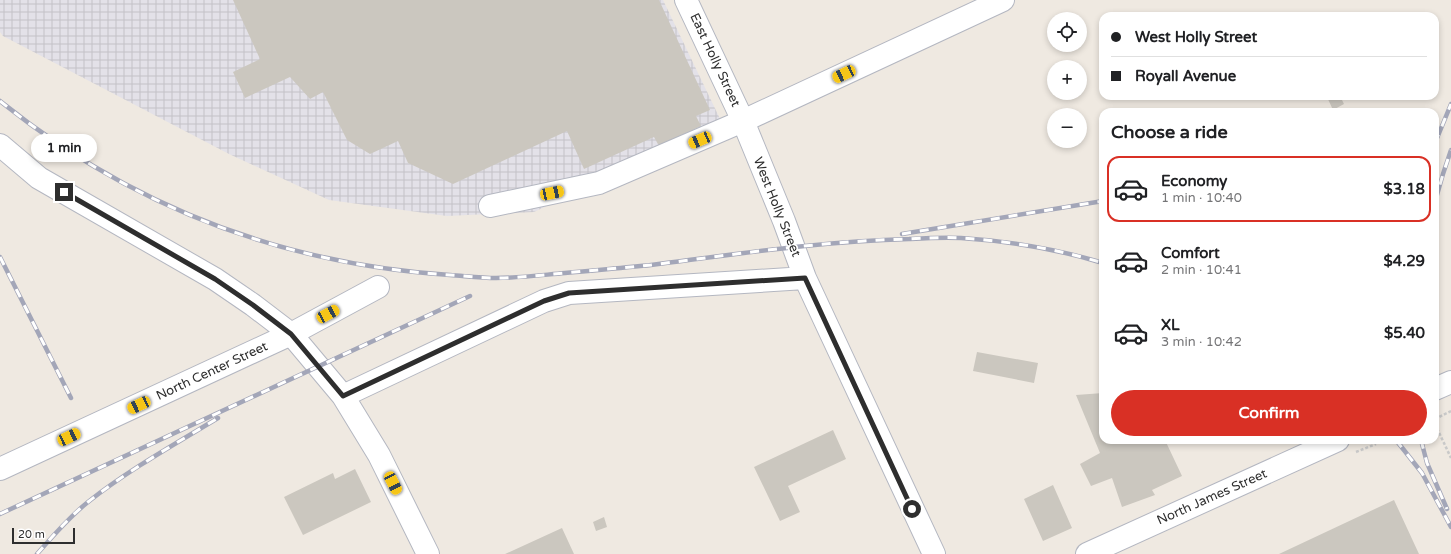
<!DOCTYPE html>
<meta charset="utf-8">
<style>
body{margin:0;font-family:"Varela Round",sans-serif;background:#f2f2f2;color:#202124;height:100vh;display:flex;flex-direction:column;font-size:15px;white-space:nowrap}
*{box-sizing:border-box;margin:0}
p{font-size:13px;color:#757577}
.icon{flex:none;width:22px;height:22px;fill:none;stroke:currentColor;stroke-width:2;stroke-linecap:round;stroke-linejoin:round}
.map{position:relative;flex:1;overflow:hidden}
.sheet{position:absolute;left:1099px;top:108px;width:340px;height:336px;display:flex;flex-direction:column;background:#fff;border-radius:12px;box-shadow:0 2px 6px #0003}
.sheet>*{flex:none}
.hud{position:absolute;left:1099px;top:12px;width:340px;height:88px;border-radius:12px;box-shadow:0 2px 6px #0003;display:grid;align-content:center;height:88px;padding:0 12px;background:#fff}
.controls{position:absolute;left:1047px;top:12px;display:grid;gap:8px}
.controls a{display:grid;place-items:center;width:40px;height:40px;border-radius:50%;background:#fff;box-shadow:0 2px 6px #0003;font-size:20px}
.scale{position:absolute;left:12px;bottom:10px;width:63px;box-sizing:border-box;padding-left:4px;border:2px solid #2e2e2e;border-top:0;font-size:11px;line-height:14px;white-space:nowrap;color:#2e2e2e;-webkit-text-stroke:3px #fff;paint-order:stroke}
.end{position:absolute;width:18px;height:18px;margin:-9px;border:5px solid #2e2e2e;background:#fff;box-shadow:0 0 0 2px #fff}
.from{border-radius:50%}
.bubble{position:absolute;height:28px;border-radius:14px;background:#fff;box-shadow:0 2px 6px #0003;font-size:13px;font-weight:800;line-height:28px;text-align:center}
.car{position:absolute;width:12px;height:24px;margin:-12px -6px;border-radius:5px;box-shadow:0 0 3px 1px #0007;background:linear-gradient(#f5c518 24%,#345 0 40%,#f5c518 0 76%,#345 0 86%,#f5c518 0)}
.hud b{display:flex;align-items:center;gap:14px;height:38px;font-size:15px}
.hud b+b{border-top:1px solid #e0e0e0}
.hud i{width:10px;height:10px;background:#202124}
ul{padding:0;list-style:none}
li{display:flex;align-items:center;gap:12px;height:66px;margin:0 8px 6px;padding:0 4px;border:2px solid transparent;border-radius:12px}
li div{flex:1}
li b{display:block;font-size:15px}
li em{font-style:normal;font-weight:800}
li.active{border-color:#d93025}
li>.icon{width:36px;height:36px;stroke-width:1.5}
h2{padding:0 12px;font-size:18px;line-height:48px}
.button{display:flex;gap:8px;margin-top:auto;padding:8px 12px}
.button a{flex:1;height:46px;border-radius:24px;background:#d93025;color:#fff;font-size:16px;font-weight:800;line-height:46px;text-align:center}
.map>svg:first-child{display:block}
.industrial{fill:url(#industrial-grid)}
.building{fill:#cbc7bf}
.lines{fill:none;stroke-linecap:round;stroke-linejoin:round}
.minor-casing{stroke:#b4b7c1;stroke-width:24}
.path{stroke:#c9c9c9;stroke-width:2.5;stroke-dasharray:3 2;stroke-linecap:butt}
.minor{stroke:#fff;stroke-width:22}
.rail-casing{stroke:#a3a6b8;stroke-width:4.5}
.rail{stroke:#fff;stroke-width:3;stroke-dasharray:9;stroke-linecap:butt}
.route{stroke:#2e2e2e;stroke-width:5}
.labels{text-anchor:middle;dominant-baseline:central;stroke-width:3.5;stroke-linejoin:round;paint-order:stroke}
.street-label{font-size:13px;fill:#2e2e2e;stroke:#fff}
</style>
<div class="map">
<svg width="1451" height="554" viewBox="0 0 1451 554">
<defs>
<pattern id="industrial-grid" width="8" height="8" patternUnits="userSpaceOnUse"><rect width="8" height="8" fill="#e3e1e8"/><path d="M0 4h8M4 0v8" fill="none" stroke="#c3c1c7"/></pattern>
</defs>
<rect width="100%" height="100%" fill="#efe9e1"/>
<path class="industrial" d="M 0,0 L 663,0 L 722,123 L 534,212 L 447,216 L 329,200 L 229,154 L 3,36 L 0,32 Z"/>
<path class="building" d="M 233,0 L 659,0 L 710,110 L 696,116 L 701,126 L 659,146 L 654,137 L 584,169 L 567,131 L 453,184 L 408,163 L 398,141 L 370,154 L 347,140 L 323,92 L 310,99 L 290,77 L 245,98 L 233,72 L 260,59 Z
M 1328,96 L 1340,96 L 1344,104 L 1333,110 L 1327,97 Z
M 977,352 L 1038,363 L 1034,383 L 973,371 Z
M 1103,393 L 1103,440 L 1165,440 L 1182,476 L 1152,490 L 1155,495 L 1122,507 L 1112,478 L 1091,486 L 1080,464 L 1100,453 L 1076,395 Z
M 833,430 L 846,459 L 788,486 L 800,512 L 780,521 L 754,467 Z
M 355,469 L 371,502 L 303,535 L 284,497 L 333,473 L 335,479 Z
M 1053,485 L 1072,528 L 1043,541 L 1024,499 Z
M 1394,500 L 1419,554 L 1279,554 Z
M 604,517 L 607,527 L 596,531 L 593,522 Z
M 562,528 L 574,554 L 505,554 Z"/>
<g class="lines">
<g class="minor-casing">
<path id="minor" d="M 686,0 L 743,121 L 784,221 L 805,278 L 934,554
M 0,145 L 39,178 L 215,279 L 253,305 L 291,334 L 343,396 L 379,455 L 428,554
M 490,206 L 599,183 L 743,121 L 1003,0
M 1435,389 L 1451,382
M 343,396 L 544,301 L 569,293 L 805,278
M 0,469 L 291,334 L 378,287
M 1087,554 L 1338,440"/>
</g>
<path class="path" d="M 1435,419 L 1451,411
M 1435,424 L 1451,458
M 1356,452 L 1376,444"/>
<use href="#minor" class="minor"/>
<g class="rail-casing">
<path id="rail" d="M 0,101 C 132,207 281,264 450,275 C 465,276 481,278 496,278 C 519,278 542,275 565,273 C 594,270 623,268 651,265 C 737,254 823,241 909,239 C 927,238 944,237 961,238 C 1009,241 1057,249 1103,263
M 1435,143 L 1451,104
M 1435,202 L 1443,174 L 1451,150
M 902,234 L 1103,201
M 0,257 L 71,398
M 1396,440 L 1422,473 L 1451,527
M 1421,440 L 1427,463 L 1447,509
M 0,514 L 470,296
M 37,554 C 53,536 69,517 88,502 C 127,471 175,444 218,418"/>
</g>
<use href="#rail" class="rail"/>
</g>
<g class="lines">
<path class="route" d="M 64,192 L 215,279 L 253,305 L 291,334 L 343,396 L 544,301 L 569,293 L 805,278 L 912,509"/>
</g>
<g class="labels">
<g class="street-label">
<text transform="translate(715 60) rotate(65)">East Holly Street</text>
<text transform="translate(777 207) rotate(68)">West Holly Street</text>
<text transform="translate(212 371) rotate(-25)">North Center Street</text>
<text transform="translate(1212 497) rotate(-24)">North James Street</text>
</g>
</g>
</svg>
<div class="controls">
<a><svg class="icon" aria-label="locate" viewBox="0 0 24 24"><circle cx="12" cy="12" r="6"/><path d="M12 2v4M12 18v4M2 12h4M18 12h4"/></svg></a>
<a>+</a>
<a>−</a>
</div>
<div class="scale">20 m</div>
<i class="end from" style="left:912px;top:509px"></i>
<i class="end" style="left:64px;top:192px"></i>
<div class="bubble" style="left:31px;top:134px;width:66px">1 min</div>
<i class="car" style="left:844px;top:74px;rotate:245deg"></i>
<i class="car" style="left:700px;top:140px;rotate:247deg"></i>
<i class="car" style="left:552px;top:193px;rotate:78deg"></i>
<i class="car" style="left:328px;top:314px;rotate:62deg"></i>
<i class="car" style="left:139px;top:405px;rotate:245deg"></i>
<i class="car" style="left:69px;top:437px;rotate:65deg"></i>
<i class="car" style="left:393px;top:483px;rotate:153deg"></i>
<div class="hud">
<b><i class="from"></i>West Holly Street</b>
<b><i></i>Royall Avenue</b>
</div>
<section class="sheet">
<h2>Choose a ride</h2>
<ul>
<li class="active"><svg class="icon" aria-label="car" viewBox="0 0 24 24"><path d="M5 17H2v-5l4-1 3-4h7l3 4 3 1v5h-3M9 17h6M6 11h13"/><circle cx="7" cy="17" r="2"/><circle cx="17" cy="17" r="2"/></svg><div><b>Economy</b><p>1 min · 10:40</p></div><em>$3.18</em></li>
<li><svg class="icon" aria-label="car" viewBox="0 0 24 24"><path d="M5 17H2v-5l4-1 3-4h7l3 4 3 1v5h-3M9 17h6M6 11h13"/><circle cx="7" cy="17" r="2"/><circle cx="17" cy="17" r="2"/></svg><div><b>Comfort</b><p>2 min · 10:41</p></div><em>$4.29</em></li>
<li><svg class="icon" aria-label="car" viewBox="0 0 24 24"><path d="M5 17H2v-5l4-1 3-4h7l3 4 3 1v5h-3M9 17h6M6 11h13"/><circle cx="7" cy="17" r="2"/><circle cx="17" cy="17" r="2"/></svg><div><b>XL</b><p>3 min · 10:42</p></div><em>$5.40</em></li>
</ul>
<div class="button"><a>Confirm</a></div>
</section>
</div>
